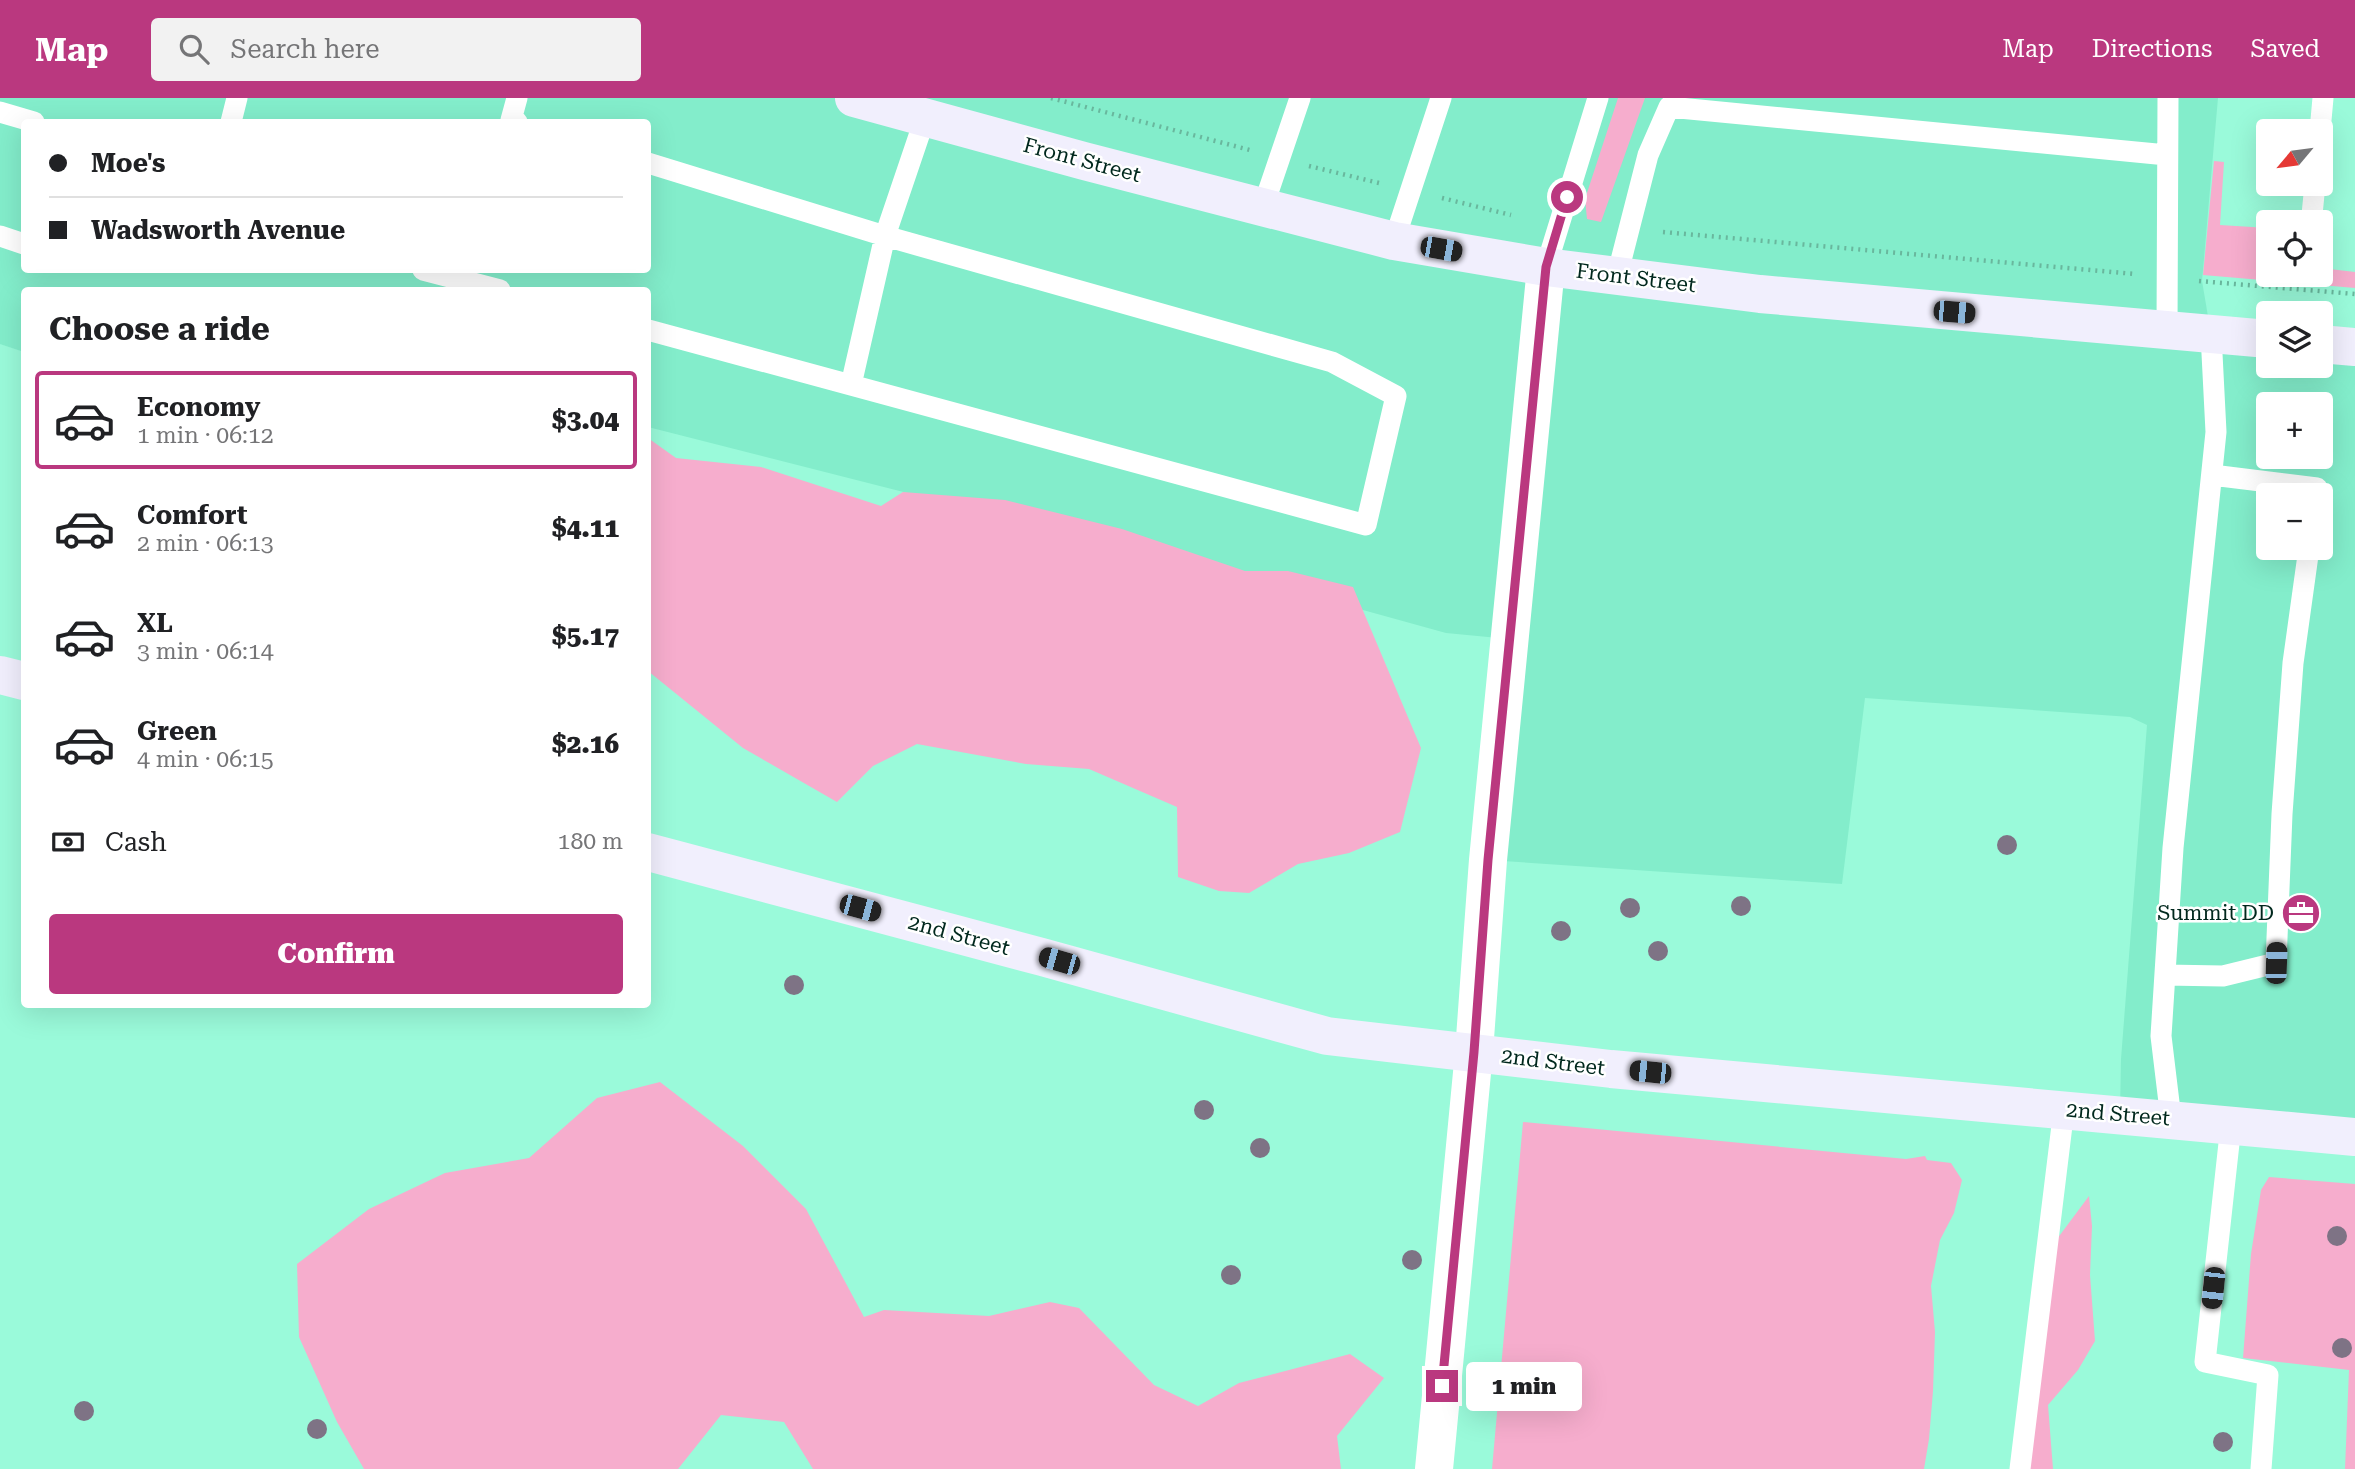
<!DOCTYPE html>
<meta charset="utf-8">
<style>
body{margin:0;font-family:"Roboto Serif",serif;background:#f2f2f2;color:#202124;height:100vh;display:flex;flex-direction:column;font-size:26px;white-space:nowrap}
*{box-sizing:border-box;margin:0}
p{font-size:23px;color:#757577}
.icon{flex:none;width:38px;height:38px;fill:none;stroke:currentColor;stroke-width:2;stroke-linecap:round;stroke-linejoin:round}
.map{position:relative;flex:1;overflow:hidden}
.drawer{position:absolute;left:21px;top:189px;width:630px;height:721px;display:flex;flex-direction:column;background:#fff;border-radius:7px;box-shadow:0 7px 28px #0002}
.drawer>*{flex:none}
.guide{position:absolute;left:21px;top:21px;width:630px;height:154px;border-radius:7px;box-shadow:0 7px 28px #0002;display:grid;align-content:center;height:154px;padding:0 28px;background:#fff}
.needle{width:46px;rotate:241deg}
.fabs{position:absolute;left:2256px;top:21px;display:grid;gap:14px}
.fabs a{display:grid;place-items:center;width:77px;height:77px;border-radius:7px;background:#fff;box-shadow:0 7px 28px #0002;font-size:35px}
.end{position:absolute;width:32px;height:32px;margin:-16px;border:9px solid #ba387f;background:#fff;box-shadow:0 0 0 4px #fff}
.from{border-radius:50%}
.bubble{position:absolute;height:49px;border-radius:7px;background:#fff;box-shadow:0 7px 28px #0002;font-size:23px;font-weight:800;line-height:49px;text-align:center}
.car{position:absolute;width:21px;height:42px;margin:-21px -10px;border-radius:9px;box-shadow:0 0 5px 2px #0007;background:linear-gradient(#222 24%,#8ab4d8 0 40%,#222 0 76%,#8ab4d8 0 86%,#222 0)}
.guide b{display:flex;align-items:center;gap:24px;height:66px;font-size:26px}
.guide b+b{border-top:2px solid #e0e0e0}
.guide i{width:18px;height:18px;background:#202124}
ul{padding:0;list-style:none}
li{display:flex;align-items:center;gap:21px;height:98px;margin:0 14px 10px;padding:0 14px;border:4px solid transparent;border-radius:7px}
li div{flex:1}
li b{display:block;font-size:26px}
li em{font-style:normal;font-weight:800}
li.current{border-color:#ba387f}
li>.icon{width:63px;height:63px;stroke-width:1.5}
h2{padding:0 28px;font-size:32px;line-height:84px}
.pay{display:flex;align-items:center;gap:18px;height:77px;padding:0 28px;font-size:26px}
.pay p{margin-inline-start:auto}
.cta{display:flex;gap:14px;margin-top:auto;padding:14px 28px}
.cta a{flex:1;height:80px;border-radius:7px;background:#ba387f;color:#fff;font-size:28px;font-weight:800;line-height:80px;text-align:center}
header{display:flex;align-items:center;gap:42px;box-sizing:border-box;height:98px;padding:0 35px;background:#ba387f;color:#fff}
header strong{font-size:33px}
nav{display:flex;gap:38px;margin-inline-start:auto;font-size:24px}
.search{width:490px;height:63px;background:#f2f2f2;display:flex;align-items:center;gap:18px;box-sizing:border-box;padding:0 24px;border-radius:7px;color:#757577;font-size:26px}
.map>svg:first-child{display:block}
.built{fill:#83edcb;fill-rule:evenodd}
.green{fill:#f6adcd}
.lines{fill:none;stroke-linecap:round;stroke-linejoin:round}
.path{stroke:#69b79d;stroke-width:4.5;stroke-dasharray:2 5;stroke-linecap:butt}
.service{stroke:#fff;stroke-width:21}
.minor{stroke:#fff;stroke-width:38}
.secondary{stroke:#f1effd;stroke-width:38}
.tree{fill:#7e7385}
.route{stroke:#ba387f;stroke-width:9}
.labels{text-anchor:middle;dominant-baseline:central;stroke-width:5;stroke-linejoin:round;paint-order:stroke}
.street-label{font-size:21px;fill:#00281d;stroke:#fff}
.poi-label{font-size:21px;fill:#00281d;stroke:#fff;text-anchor:end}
</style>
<header>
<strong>Map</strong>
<div class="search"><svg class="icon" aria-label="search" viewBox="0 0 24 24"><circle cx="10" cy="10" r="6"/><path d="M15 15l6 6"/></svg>Search here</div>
<nav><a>Map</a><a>Directions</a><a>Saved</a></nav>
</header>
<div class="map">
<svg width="2355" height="1371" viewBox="0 0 2355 1371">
<rect width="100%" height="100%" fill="#9afada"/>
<path class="built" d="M 0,0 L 2218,0 L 2202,183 L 2211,236 L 2268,241 L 2268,268 L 2320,268 L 2321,246 L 2355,249 L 2355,1039 L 2120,1016 L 2121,961 L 2147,627 L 2130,619 L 1865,600 L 1842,786 L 1488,762 L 1509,541 L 1446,535 L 1316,499 L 648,329 L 648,192 L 24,192 L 24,254 L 0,246 ZM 24,24 L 648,24 L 648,172 L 24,172 ZM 2268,306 L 2320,306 L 2320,359 L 2268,359 ZM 2268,397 L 2320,397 L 2320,450 L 2268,450 Z"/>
<path class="green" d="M 1618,0 L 1645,0 L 1601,124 L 1587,121 L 1585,101 Z
M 2214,63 L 2224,64 L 2220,127 L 2268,130 L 2268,177 L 2320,177 L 2321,170 L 2355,174 L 2355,190 L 2203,177 Z
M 648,340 L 676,360 L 761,369 L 881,408 L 903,394 L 1005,402 L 1122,431 L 1245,473 L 1288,473 L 1353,489 L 1421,650 L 1400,734 L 1349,755 L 1298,766 L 1249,795 L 1219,793 L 1178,779 L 1177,709 L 1089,671 L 1026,666 L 917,646 L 873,668 L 837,704 L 743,650 L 648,573 Z
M 660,984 L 743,1048 L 806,1111 L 864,1219 L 884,1212 L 989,1218 L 1050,1204 L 1079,1210 L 1154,1287 L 1198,1308 L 1239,1285 L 1350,1256 L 1384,1280 L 1337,1338 L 1341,1371 L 813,1371 L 784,1324 L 721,1317 L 678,1371 L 364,1371 L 337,1324 L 299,1239 L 297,1166 L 369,1111 L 445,1075 L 529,1060 L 597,1000 Z
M 1523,1024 L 1906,1061 L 1925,1058 L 1927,1062 L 1951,1065 L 1962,1082 L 1954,1115 L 1940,1142 L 1931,1188 L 1935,1234 L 1933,1293 L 1929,1341 L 1924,1371 L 1492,1371 Z
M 2269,1079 L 2355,1086 L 2355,1371 L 2345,1371 L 2349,1272 L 2243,1260 L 2251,1156 L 2261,1092 Z
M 2089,1098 L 2092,1128 L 2090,1177 L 2095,1243 L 2078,1272 L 2048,1307 L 2053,1371 L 2026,1371 L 2054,1145 Z"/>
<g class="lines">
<path class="path" d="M 1051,0 L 1250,52
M 1309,68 L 1379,85
M 1442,100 L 1511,117
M 1663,134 L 2135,176
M 2199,183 L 2355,196"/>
<path class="service" d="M 517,0 L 511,22 L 517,24
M 0,14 L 34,24
M 231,24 L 237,0
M 2320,33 L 2323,0
M 648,65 L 885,138 L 851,287
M 1263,109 L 1300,0
M 2312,117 L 2315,86
M 0,138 L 24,146
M 1394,143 L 1441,0
M 1546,169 L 1598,0
M 423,172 L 500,192
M 1617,178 L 1648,57 L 1669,9 L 2167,57
M 648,232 L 1366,427 L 1396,298 L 1332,264 L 885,138 L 925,20
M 2167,232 L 2168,0
M 2212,377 L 2317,390 L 2316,397
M 2165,877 L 2223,878 L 2276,865 L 2282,716 L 2293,565 L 2309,450
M 2171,1021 L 2161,938 L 2173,750 L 2216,334 L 2211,236
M 2231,1027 L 2205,1264 L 2268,1277 L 2261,1371
M 2020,1371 L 2064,1011"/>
<path class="minor" d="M 1434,1371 L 1474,954 L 1488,762 L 1546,169"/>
<path class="secondary" d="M 854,0 L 1084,63 L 1394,143 L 1546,169 L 1760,196 L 2268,241
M 2320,246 L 2355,249
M 0,577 L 24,583
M 648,754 L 1042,859 L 1327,938 L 1611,971 L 2355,1039"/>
</g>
<g class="tree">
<circle cx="2007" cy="747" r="10"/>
<circle cx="1741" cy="808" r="10"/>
<circle cx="1630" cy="810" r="10"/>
<circle cx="1561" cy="833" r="10"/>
<circle cx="1658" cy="853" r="10"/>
<circle cx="794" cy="887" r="10"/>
<circle cx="1204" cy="1012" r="10"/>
<circle cx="1260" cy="1050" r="10"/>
<circle cx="2337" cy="1138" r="10"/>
<circle cx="1412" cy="1162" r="10"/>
<circle cx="1231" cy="1177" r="10"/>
<circle cx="2342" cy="1250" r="10"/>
<circle cx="84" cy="1313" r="10"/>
<circle cx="317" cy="1331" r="10"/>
<circle cx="2223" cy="1344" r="10"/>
</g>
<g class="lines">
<path class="route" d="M 1442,1288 L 1474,954 L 1488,762 L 1546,169 L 1567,99"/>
</g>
<defs>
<g id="office-disc" transform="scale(2.0125)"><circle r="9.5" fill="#ba387f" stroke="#fff"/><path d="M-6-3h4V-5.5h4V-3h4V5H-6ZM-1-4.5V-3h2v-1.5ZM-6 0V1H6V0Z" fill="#fff"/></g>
</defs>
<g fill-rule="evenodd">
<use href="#office-disc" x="2301" y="815"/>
</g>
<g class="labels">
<g class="street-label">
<text transform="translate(1082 62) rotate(15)">Front Street</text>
<text transform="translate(1636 180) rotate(7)">Front Street</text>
<text transform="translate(959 837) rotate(15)">2nd Street</text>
<text transform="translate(1553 964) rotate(7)">2nd Street</text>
<text transform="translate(2118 1016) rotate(5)">2nd Street</text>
</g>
<g class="poi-label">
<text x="2274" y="815">Summit DD</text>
</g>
</g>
</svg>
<div class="fabs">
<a><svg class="needle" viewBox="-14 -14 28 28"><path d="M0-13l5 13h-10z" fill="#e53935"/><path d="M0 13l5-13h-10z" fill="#757577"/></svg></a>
<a><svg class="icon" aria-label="locate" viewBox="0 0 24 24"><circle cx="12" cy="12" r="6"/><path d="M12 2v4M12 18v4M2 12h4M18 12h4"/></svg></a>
<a><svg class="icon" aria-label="layers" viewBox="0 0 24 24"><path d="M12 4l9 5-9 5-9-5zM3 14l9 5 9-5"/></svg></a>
<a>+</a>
<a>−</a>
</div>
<i class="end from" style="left:1567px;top:99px"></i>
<i class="end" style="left:1442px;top:1288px"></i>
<div class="bubble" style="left:1466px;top:1264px;width:116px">1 min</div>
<i class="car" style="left:1441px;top:151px;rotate:100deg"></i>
<i class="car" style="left:1954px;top:214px;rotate:95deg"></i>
<i class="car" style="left:860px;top:810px;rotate:105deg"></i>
<i class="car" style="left:1059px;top:863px;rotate:286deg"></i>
<i class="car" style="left:2276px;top:865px;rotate:2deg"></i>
<i class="car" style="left:1650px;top:974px;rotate:276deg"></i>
<i class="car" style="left:2213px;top:1190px;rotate:186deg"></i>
<div class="guide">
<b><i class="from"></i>Moe's</b>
<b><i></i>Wadsworth Avenue</b>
</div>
<section class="drawer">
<h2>Choose a ride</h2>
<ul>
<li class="current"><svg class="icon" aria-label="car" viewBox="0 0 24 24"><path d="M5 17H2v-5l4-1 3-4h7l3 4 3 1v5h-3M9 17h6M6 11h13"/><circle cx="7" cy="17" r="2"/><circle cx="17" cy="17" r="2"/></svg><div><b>Economy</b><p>1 min · 06:12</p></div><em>$3.04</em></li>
<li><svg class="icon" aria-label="car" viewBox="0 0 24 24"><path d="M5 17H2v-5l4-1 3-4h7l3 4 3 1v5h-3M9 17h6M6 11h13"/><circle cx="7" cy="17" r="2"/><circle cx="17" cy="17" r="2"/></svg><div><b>Comfort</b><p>2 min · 06:13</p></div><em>$4.11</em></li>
<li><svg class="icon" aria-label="car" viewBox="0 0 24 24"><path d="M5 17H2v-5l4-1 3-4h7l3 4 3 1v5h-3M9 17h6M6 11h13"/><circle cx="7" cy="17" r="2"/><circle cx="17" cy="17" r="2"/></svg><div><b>XL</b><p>3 min · 06:14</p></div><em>$5.17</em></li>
<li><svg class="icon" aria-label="car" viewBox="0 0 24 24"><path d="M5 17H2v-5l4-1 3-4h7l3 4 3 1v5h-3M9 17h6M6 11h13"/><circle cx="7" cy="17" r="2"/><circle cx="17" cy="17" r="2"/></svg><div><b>Green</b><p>4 min · 06:15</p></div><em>$2.16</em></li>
</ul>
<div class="pay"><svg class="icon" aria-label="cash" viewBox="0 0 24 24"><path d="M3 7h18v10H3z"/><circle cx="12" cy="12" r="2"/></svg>Cash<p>180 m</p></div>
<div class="cta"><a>Confirm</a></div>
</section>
</div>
